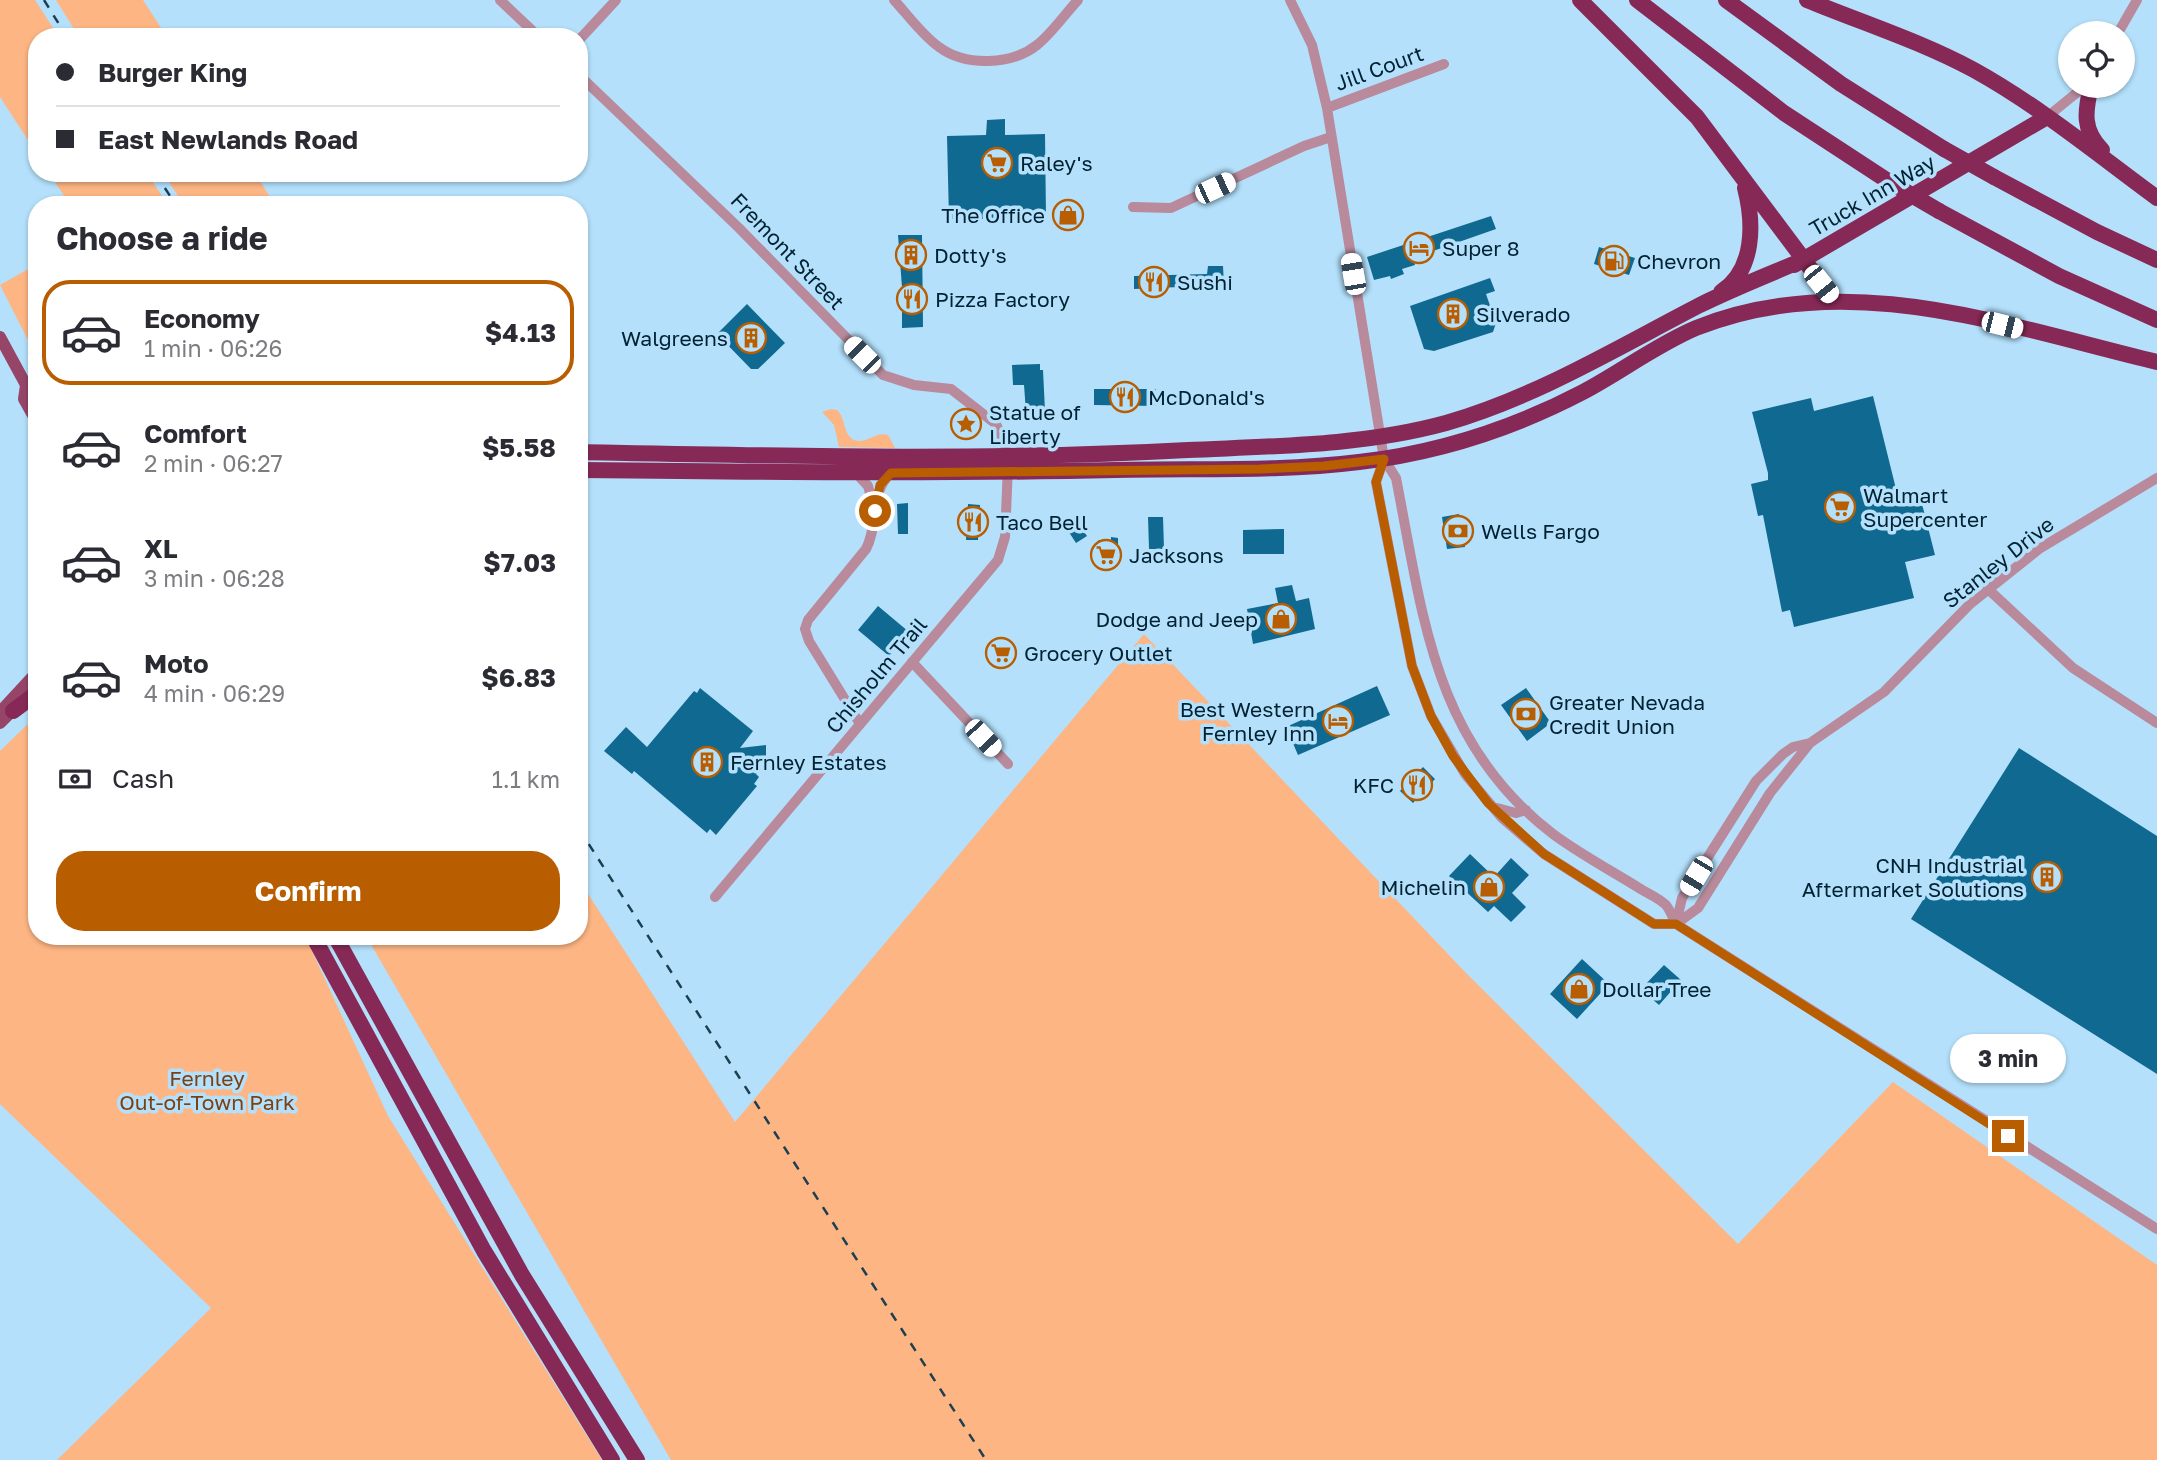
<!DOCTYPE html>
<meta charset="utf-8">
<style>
body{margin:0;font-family:"Golos Text",sans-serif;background:#f7f7f7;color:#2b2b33;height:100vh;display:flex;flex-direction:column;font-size:26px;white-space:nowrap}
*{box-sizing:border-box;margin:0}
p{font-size:23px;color:#7c7c81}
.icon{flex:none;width:38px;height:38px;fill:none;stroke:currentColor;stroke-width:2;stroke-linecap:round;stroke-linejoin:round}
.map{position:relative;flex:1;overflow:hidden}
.drawer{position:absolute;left:28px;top:196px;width:560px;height:749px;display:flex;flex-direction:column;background:#fff;border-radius:28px;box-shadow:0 2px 5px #0004}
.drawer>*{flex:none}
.banner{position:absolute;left:28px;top:28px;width:560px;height:154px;border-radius:28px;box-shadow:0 2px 5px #0004;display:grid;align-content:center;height:154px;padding:0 28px;background:#fff}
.tools{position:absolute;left:2058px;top:21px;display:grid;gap:14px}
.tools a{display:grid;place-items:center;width:77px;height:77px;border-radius:50%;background:#fff;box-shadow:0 2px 5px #0004;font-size:35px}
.end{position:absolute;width:32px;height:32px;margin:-16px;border:9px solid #b85d00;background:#fff;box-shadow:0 0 0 4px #fff}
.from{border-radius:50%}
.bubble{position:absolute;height:49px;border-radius:24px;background:#fff;box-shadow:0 2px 5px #0004;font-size:23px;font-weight:700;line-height:49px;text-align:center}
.car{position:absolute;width:21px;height:42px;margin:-21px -10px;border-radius:9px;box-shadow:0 0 5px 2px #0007;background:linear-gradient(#fff 24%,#345 0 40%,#fff 0 76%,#345 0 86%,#fff 0)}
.banner b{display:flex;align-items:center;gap:24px;height:66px;font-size:26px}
.banner b+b{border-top:2px solid #e1e1e2}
.banner i{width:18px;height:18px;background:#2b2b33}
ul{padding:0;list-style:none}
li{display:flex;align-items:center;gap:21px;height:105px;margin:0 14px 10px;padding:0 14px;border:4px solid transparent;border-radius:28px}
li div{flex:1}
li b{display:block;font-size:26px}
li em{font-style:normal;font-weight:700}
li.on{border-color:#b85d00}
li>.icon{width:63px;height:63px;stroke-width:1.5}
h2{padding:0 28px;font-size:32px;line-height:84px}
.pay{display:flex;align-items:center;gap:18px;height:77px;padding:0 28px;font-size:26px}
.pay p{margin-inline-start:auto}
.button{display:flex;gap:14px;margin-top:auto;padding:14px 28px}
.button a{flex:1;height:80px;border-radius:28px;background:#b85d00;color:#fff;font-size:28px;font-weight:700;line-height:80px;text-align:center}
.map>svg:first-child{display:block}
.green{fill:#fdb584}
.building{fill:#0f6990}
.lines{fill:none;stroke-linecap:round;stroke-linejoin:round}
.minor{stroke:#b88a9b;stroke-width:10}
.major{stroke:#964568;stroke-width:12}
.highway{stroke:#872956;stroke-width:16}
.rail{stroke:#1c3f51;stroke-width:2.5;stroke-dasharray:9 9;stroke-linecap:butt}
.highway-bridge{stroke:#872956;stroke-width:16}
.route{stroke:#b85d00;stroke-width:9}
.labels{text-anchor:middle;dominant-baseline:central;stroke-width:7;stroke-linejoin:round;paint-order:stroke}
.street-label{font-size:21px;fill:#012233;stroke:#b4e0fb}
.poi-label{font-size:21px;fill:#012233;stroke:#b4e0fb;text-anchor:start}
.park-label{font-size:21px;fill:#7c4112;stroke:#b4e0fb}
</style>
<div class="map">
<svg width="2157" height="1460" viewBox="0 0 2157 1460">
<rect width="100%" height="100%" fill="#b4e0fb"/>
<path class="green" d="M 0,0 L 35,0 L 59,37 L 37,37 L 37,154 L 0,97 Z
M 56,0 L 143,0 L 167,37 L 79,37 Z
M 49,173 L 147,173 L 168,205 L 70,205 Z
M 163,173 L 255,173 L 275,205 L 184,205 Z
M 37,264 L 37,358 L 0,285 Z
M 831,409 L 837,410 C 846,418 843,435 854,440 C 866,445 875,431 888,435 L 895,448 L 839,447 L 834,425 L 822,412 Z
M 1144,634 L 1466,973 L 1738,1244 L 1893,1082 L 2157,1265 L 2157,1460 L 671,1460 L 366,936 L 579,936 L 579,880 L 735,1122 Z
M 37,715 L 37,936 L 305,936 L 388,1116 L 602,1460 L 57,1460 L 211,1308 L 0,1104 L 0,751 Z"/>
<path class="building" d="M 1005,119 L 1005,135 L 1045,134 L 1046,219 L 949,219 L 947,136 L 986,135 L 987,120 Z
M 1491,216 L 1496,229 L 1413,258 L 1415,265 L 1402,269 L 1404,274 L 1391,279 L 1390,276 L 1374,280 L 1367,257 Z
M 898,235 L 922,235 L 923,327 L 902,328 L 902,287 Z
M 1599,247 L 1635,258 L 1629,275 L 1594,264 Z
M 1208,266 L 1223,266 L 1224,285 L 1134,289 L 1134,276 L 1207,274 Z
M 1490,278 L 1495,291 L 1486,294 L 1496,323 L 1493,332 L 1434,351 L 1424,349 L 1410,306 Z
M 747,304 L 785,343 L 758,369 L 751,369 L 717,334 Z
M 1040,364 L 1040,370 L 1043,370 L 1045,411 L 1026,412 L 1024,385 L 1013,385 L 1012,365 Z
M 1094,389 L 1156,389 L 1156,406 L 1094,405 Z
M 1873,396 L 1899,501 L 1920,496 L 1935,555 L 1905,562 L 1914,598 L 1794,627 L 1790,610 L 1782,612 L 1763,515 L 1758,516 L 1751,484 L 1768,480 L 1768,473 L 1752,412 L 1811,398 L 1814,411 Z
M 908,503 L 908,534 L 898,534 L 897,504 Z
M 968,504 L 980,505 L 978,540 L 966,540 Z
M 1459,514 L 1461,526 L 1471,525 L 1473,536 L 1464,537 L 1465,547 L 1447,549 L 1442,517 Z
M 1074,517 L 1087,536 L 1076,543 L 1063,523 Z
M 1148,517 L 1163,517 L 1164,549 L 1149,549 Z
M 1284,529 L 1284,554 L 1243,554 L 1243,530 Z
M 1111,537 L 1118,538 L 1118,566 L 1095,566 L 1095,544 L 1099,540 L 1111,541 Z
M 1292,585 L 1296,601 L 1309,598 L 1315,629 L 1253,644 L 1247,609 L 1278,603 L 1275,588 Z
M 878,606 L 909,632 L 889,656 L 858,630 Z
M 1377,686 L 1390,715 L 1298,755 L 1286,727 Z
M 700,688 L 753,731 L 740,748 L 766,745 L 766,756 L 739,758 L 758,771 L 756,774 L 759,777 L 754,784 L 757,786 L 716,835 L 710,829 L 707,833 L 634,771 L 632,774 L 604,751 L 626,727 L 647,747 L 694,691 L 697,693 Z
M 1526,688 L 1551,723 L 1527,741 L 1501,705 Z
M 2019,748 L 2157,836 L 2157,1074 L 1911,919 Z
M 1423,767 L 1435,779 L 1413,803 L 1400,791 Z
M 1470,854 L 1494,877 L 1511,858 L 1529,875 L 1512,893 L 1526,907 L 1511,922 L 1494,906 L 1488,912 L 1449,876 Z
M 1582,959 L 1609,984 L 1577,1019 L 1550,994 Z
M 1664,965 L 1681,980 L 1659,1005 L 1641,989 Z"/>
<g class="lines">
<path class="minor" d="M 500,0 L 539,37
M 894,0 C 908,15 922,35 939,47 C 966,67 1012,65 1037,45 C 1052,33 1065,14 1078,0
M 1290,0 L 1312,45 L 1327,108 L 1384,459 L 1396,478 C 1423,615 1433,742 1553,834 C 1580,854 1610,870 1639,888 C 1647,893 1659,898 1666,905 C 1670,910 1673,918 1676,924 L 2157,1229
M 2118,33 L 2137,0
M 579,40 L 616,0
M 579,75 L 739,228 L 883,375 L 914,385 L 951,389 L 996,424 L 1005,444 L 1008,466 L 1005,537 L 998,560 L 715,897
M 1327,108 L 1444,64
M 2047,117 L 2085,86
M 1133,207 L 1171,208 L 1304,146 L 1331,137
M 1384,459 L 1376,482 L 1412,666 L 1431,716 L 1465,774 L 1502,818 L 1544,854 L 1654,924 L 1676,924
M 856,473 L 868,486 L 874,508
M 1988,589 L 2073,668 L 2157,723
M 912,662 L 1008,764
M 860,724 L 809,641 L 805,629 L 808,620 L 866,549 C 879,525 869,493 891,473
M 1497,808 L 1516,813 L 1526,810
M 1676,924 L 1698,908 L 1770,793 L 1810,743 L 1884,692 L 1970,604 L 2039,549 L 2157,478
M 1676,924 L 1682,898 L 1756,781 L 1783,754 L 1793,747 L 1810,743"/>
<path class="major" d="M 0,337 L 26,385 L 37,394
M 26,385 L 24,399 L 37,422
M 0,712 L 37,672
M 0,723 L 15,708"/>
<path class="highway" d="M 1580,0 L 1697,117 L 1834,300
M 1637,0 L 1784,113 L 1891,183
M 1726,0 L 1841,84 L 1944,149
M 1807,0 C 1863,23 1920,41 1974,70 C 2039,106 2097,154 2157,198
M 2091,86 C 2085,111 2082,130 2102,150
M 1994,177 L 2097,232 L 2157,260
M 1939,211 L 2059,276 L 2157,320
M 1794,265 L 2047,117
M 1721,292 C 1755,270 1754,223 1745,188
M 36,393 L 37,394
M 579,452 C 782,456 985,461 1188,450 C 1274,446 1362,446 1446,423 C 1536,397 1615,349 1698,306 C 1732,289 1768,275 1803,260
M 579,470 C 758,472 937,474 1116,470 C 1197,468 1279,472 1359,462 C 1437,453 1514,428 1583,392 C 1621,372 1656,345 1696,328 C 1848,267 2006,326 2157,362
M 13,711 L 37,693
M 313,936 L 484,1251 L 612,1460
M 335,936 L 522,1275 L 637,1460"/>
<path class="rail" d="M 44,0 L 67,37
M 155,173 L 176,205
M 579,829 L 986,1460"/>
<path class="highway-bridge" d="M 1944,149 L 1994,177
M 1891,183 L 1939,211"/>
</g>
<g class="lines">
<path class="route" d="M 875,511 L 880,485 L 891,473 L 1260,469 L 1324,466 L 1384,459 L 1376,482 L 1412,666 L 1431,716 L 1453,756 L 1488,803 L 1544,854 L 1654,924 L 1676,924 L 2008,1136"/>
</g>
<defs>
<g id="supermarket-ring" transform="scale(1.575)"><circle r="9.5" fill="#b4e0fb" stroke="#b85d00" stroke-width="1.5"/><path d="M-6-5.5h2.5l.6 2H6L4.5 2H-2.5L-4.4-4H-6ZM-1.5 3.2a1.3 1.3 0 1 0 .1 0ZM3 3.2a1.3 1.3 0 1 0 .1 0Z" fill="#b85d00"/></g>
<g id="shop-ring" transform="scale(1.575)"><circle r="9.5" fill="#b4e0fb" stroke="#b85d00" stroke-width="1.5"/><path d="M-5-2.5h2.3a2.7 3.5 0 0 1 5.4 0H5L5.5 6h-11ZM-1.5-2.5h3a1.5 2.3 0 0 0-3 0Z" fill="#b85d00"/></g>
<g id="hotel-ring" transform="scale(1.575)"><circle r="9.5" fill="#b4e0fb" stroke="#b85d00" stroke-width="1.5"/><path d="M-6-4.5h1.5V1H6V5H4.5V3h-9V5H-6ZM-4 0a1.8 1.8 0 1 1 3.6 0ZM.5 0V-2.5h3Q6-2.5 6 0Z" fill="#b85d00"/></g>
<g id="building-ring" transform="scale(1.575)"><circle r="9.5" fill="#b4e0fb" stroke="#b85d00" stroke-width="1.5"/><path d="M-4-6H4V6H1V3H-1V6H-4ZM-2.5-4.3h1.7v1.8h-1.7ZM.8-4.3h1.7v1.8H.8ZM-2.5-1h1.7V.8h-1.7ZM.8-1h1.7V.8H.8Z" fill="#b85d00"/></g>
<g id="fuel-ring" transform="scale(1.575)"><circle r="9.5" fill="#b4e0fb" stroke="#b85d00" stroke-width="1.5"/><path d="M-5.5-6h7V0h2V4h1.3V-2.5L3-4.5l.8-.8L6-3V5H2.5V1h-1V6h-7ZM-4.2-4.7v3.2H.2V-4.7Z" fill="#b85d00"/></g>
<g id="restaurant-ring" transform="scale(1.575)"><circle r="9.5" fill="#b4e0fb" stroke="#b85d00" stroke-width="1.5"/><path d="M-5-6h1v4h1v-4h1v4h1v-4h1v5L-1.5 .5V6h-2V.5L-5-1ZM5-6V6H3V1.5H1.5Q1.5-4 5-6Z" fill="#b85d00"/></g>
<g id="sight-ring" transform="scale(1.575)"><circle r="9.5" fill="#b4e0fb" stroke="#b85d00" stroke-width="1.5"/><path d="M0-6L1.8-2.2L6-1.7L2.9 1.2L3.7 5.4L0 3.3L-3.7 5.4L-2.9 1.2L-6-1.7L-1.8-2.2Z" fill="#b85d00"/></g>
<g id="bank-ring" transform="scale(1.575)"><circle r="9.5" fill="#b4e0fb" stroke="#b85d00" stroke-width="1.5"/><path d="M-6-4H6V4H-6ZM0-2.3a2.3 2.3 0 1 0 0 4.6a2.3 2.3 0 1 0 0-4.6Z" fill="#b85d00"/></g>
</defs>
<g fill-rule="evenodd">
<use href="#supermarket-ring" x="997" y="163"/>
<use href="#shop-ring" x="1068" y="215"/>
<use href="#hotel-ring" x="1419" y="248"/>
<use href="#building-ring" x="911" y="255"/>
<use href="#fuel-ring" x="1614" y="261"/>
<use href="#restaurant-ring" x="1154" y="282"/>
<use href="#restaurant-ring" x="912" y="299"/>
<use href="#building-ring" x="1453" y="314"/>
<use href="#building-ring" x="751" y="338"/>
<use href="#restaurant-ring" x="1125" y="397"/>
<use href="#sight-ring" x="966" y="424"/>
<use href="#supermarket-ring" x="1840" y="507"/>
<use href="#restaurant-ring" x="973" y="522"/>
<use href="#bank-ring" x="1458" y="531"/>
<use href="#supermarket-ring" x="1106" y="555"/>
<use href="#shop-ring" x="1281" y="619"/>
<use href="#supermarket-ring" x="1001" y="653"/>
<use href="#bank-ring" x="1526" y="714"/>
<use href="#hotel-ring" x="1338" y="721"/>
<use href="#building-ring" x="707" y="762"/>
<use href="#restaurant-ring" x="1417" y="785"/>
<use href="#building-ring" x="2047" y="877"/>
<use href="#shop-ring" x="1489" y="887"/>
<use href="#shop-ring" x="1579" y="989"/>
</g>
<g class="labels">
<g class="street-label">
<text transform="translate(1379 68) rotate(-20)">Jill Court</text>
<text transform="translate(1872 195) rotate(-30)">Truck Inn Way</text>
<text transform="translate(788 251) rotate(46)">Fremont Street</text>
<text transform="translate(1998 562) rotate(-38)">Stanley Drive</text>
<text transform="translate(876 675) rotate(-50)">Chisholm Trail</text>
</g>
<g class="poi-label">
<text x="1020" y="163">Raley's</text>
<text x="1045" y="215" text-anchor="end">The Office</text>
<text x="1442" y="248">Super 8</text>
<text x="934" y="255">Dotty's</text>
<text x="1637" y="261">Chevron</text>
<text x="1177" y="282">Sushi</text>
<text x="935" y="299">Pizza Factory</text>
<text x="1476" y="314">Silverado</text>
<text x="728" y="338" text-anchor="end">Walgreens</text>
<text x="1148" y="397">McDonald's</text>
<text x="989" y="412">Statue of<tspan x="989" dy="24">Liberty</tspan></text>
<text x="1863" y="495">Walmart<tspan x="1863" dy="24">Supercenter</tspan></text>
<text x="996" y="522">Taco Bell</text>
<text x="1481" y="531">Wells Fargo</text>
<text x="1129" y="555">Jacksons</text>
<text x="1258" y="619" text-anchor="end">Dodge and Jeep</text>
<text x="1024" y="653">Grocery Outlet</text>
<text x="1549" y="702">Greater Nevada<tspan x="1549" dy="24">Credit Union</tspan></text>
<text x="1315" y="709" text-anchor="end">Best Western<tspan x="1315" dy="24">Fernley Inn</tspan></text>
<text x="730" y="762">Fernley Estates</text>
<text x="1394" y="785" text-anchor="end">KFC</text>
<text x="2024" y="865" text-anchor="end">CNH Industrial<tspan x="2024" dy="24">Aftermarket Solutions</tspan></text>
<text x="1466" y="887" text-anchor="end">Michelin</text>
<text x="1602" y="989">Dollar Tree</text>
</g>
<g class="park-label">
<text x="207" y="1078">Fernley<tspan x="207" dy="24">Out-of-Town Park</tspan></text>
</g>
</g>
</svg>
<div class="tools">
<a><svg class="icon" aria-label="locate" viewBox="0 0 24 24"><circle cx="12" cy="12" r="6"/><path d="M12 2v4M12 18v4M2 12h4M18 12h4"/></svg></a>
</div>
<i class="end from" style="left:875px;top:511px"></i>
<i class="end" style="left:2008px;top:1136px"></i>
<div class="bubble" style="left:1950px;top:1034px;width:116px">3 min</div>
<i class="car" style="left:1215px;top:188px;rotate:65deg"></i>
<i class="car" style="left:1353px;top:274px;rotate:350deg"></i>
<i class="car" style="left:1821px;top:284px;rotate:141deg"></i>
<i class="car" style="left:2002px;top:325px;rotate:104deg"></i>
<i class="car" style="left:862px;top:355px;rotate:315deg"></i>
<i class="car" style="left:983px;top:738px;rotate:137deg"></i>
<i class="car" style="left:1696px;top:876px;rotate:211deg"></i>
<div class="banner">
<b><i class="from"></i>Burger King</b>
<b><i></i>East Newlands Road</b>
</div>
<section class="drawer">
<h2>Choose a ride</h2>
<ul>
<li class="on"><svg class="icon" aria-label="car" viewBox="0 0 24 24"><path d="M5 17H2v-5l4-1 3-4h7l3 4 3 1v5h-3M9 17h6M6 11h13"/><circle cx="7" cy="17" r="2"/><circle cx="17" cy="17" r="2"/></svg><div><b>Economy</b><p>1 min · 06:26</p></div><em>$4.13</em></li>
<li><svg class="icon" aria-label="car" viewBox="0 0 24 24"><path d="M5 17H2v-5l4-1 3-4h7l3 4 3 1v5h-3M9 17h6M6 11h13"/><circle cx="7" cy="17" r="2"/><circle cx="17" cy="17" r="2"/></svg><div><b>Comfort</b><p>2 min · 06:27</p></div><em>$5.58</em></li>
<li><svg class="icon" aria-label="car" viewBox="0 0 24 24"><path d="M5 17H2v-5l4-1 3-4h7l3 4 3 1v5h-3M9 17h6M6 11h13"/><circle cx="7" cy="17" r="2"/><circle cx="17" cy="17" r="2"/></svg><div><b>XL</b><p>3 min · 06:28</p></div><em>$7.03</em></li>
<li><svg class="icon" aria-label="car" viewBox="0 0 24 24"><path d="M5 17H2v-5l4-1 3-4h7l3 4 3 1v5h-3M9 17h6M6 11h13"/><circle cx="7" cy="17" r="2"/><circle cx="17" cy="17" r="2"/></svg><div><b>Moto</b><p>4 min · 06:29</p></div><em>$6.83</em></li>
</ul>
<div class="pay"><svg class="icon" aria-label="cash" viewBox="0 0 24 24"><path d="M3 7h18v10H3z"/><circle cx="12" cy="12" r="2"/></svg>Cash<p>1.1 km</p></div>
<div class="button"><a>Confirm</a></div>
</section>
</div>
